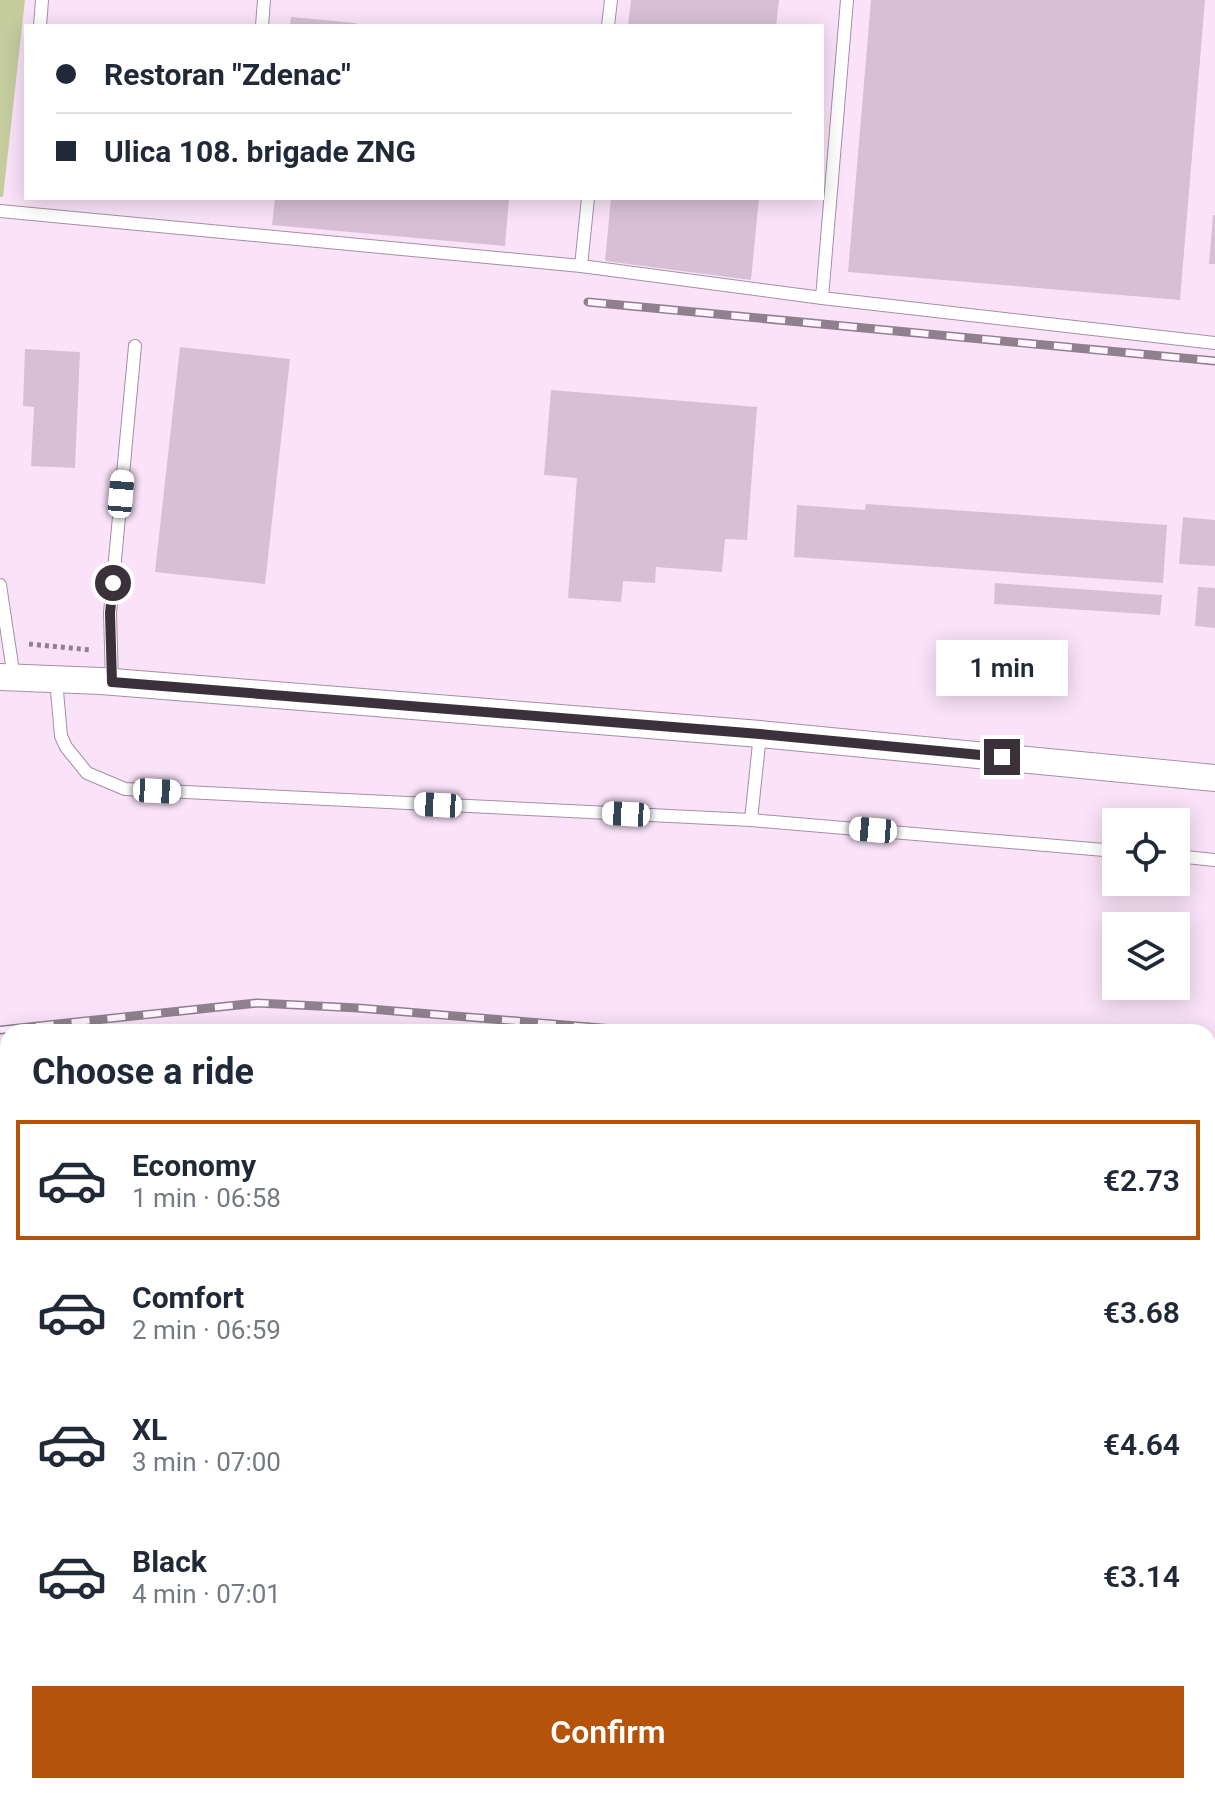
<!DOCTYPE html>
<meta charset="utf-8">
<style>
body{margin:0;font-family:Roboto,sans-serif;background:#f2f2f3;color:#1f2937;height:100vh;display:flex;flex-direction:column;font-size:30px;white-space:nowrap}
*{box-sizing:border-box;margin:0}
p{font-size:26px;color:#747a83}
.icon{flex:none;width:44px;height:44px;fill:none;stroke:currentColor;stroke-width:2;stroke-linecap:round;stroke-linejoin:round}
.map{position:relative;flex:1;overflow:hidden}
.details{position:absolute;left:0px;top:1024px;width:1216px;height:770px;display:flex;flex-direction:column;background:#fff;border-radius:24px 24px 0 0;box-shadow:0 4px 20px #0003}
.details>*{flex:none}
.guide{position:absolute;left:24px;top:24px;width:800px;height:176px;border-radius:0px;box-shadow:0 4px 20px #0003;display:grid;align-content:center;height:176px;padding:0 32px;background:#fff}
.buttons{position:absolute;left:1102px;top:808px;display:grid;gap:16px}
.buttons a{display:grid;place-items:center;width:88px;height:88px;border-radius:0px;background:#fff;box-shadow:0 4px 20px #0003;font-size:40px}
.end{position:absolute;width:36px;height:36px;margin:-18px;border:10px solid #3a313a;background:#fff;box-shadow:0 0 0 4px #fff}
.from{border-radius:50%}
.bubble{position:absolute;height:56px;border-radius:0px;background:#fff;box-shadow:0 4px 20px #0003;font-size:26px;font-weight:600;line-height:56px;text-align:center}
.car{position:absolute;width:24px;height:48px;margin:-24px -12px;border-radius:10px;box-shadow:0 0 6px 2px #0007;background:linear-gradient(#fff 24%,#345 0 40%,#fff 0 76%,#345 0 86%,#fff 0)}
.guide b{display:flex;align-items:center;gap:28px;height:76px;font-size:30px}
.guide b+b{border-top:2px solid #e0e1e3}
.guide i{width:20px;height:20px;background:#1f2937}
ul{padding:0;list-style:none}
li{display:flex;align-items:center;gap:24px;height:120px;margin:0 16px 12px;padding:0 16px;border:4px solid transparent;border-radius:0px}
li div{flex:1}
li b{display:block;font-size:30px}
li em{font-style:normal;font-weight:600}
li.current{border-color:#b45309}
li>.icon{width:72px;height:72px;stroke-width:1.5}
h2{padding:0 32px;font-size:36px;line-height:96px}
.button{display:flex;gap:16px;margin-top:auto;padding:16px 32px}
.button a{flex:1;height:92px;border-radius:0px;background:#b45309;color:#fff;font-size:32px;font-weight:600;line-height:92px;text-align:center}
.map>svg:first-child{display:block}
.green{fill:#c5cd9f}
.building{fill:#d7c0d6}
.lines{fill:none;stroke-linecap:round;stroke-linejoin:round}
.lane-casing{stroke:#a48fa4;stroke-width:14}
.street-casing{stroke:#a48fa4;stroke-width:28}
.path{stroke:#918190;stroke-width:5;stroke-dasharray:4 4;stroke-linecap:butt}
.lane{stroke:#fff;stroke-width:12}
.street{stroke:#fff;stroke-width:26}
.rail-casing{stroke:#90808f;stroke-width:9}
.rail{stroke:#fff5fe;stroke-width:6;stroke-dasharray:18;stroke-linecap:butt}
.route{stroke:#3a313a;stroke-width:10}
</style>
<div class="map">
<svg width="1215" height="1793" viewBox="0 0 1215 1793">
<rect width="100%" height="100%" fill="#fae3f9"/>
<path class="green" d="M 0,0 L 25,0 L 3,197 L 0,197 Z"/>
<path class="building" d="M 631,0 L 779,0 L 776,26 L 628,26 Z
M 871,0 L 1205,0 L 1180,300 L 848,272 Z
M 291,17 L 356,23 L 356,26 L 290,26 Z
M 275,198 L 509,198 L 505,246 L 272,225 Z
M 611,198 L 759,198 L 751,280 L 605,261 Z
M 1213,215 L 1215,215 L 1215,264 L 1209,264 Z
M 180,347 L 290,359 L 265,584 L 155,572 Z
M 25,349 L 80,352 L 75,468 L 31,466 L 34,407 L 23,406 Z
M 551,390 L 757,407 L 747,540 L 725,539 L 722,572 L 656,567 L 655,583 L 623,581 L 621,602 L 568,598 L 577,478 L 544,475 Z
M 866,504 L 1167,525 L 1163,583 L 794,557 L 797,505 L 865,510 Z
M 1183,517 L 1215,520 L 1215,566 L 1179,564 Z
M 995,583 L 1162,595 L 1160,615 L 994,604 Z
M 1198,587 L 1215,588 L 1215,628 L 1195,626 Z
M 115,1786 L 182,1786 L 181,1793 L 114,1793 Z
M 728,1786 L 1008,1786 L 1008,1793 L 727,1793 Z
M 470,1787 L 514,1791 L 514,1793 L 469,1793 Z"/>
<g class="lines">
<g class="lane-casing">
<path id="lane" d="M 40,26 L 42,0
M 262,26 L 264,0
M 608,26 L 611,0
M 0,211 L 581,266 L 822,298 L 1215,343
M 581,266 L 588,198
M 822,298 L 847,0
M 0,585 L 14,678
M 56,680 L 61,736 L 66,747 L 87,773 L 125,789 L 751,820 L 1116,851
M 112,682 L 110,613 L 135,346
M 751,820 L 760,734
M 1176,856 L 1215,860
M 1208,1531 L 1215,1533
M 1192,1786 L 1197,1793
M 372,1793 L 372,1786
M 554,1793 L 555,1786
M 1044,1793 L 1044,1786"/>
</g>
<g class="street-casing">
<path id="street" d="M 0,677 L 101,681 L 760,734 L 1215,778"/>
</g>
<path class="path" d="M 29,644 L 91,650"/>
<use href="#lane" class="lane"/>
<use href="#street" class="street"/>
<g class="rail-casing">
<path id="rail" d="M 588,302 L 1215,361
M 0,1030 L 257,1003 L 358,1008 L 650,1032
M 1208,1087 L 1215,1088
M 1208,1109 L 1215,1110
M 0,1292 L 8,1292
M 0,1311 L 8,1311
M 1208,1405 L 1215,1406
M 1208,1427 L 1215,1428"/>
</g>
<use href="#rail" class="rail"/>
</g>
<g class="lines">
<path class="route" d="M 113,583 L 110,613 L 112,682 L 760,734 L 1002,757"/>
</g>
</svg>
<div class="buttons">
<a><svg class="icon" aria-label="locate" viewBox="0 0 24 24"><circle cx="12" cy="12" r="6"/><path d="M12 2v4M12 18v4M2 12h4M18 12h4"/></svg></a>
<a><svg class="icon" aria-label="layers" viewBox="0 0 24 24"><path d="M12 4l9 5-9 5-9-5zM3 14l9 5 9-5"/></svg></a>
</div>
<i class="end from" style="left:113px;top:583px"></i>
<i class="end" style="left:1002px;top:757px"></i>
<div class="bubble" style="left:936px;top:640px;width:132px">1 min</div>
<i class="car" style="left:121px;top:494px;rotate:5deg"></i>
<i class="car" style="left:157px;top:791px;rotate:93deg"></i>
<i class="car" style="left:438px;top:805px;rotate:273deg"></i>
<i class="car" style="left:626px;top:814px;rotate:273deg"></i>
<i class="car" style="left:873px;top:830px;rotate:275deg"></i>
<div class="guide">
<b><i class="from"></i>Restoran &quot;Zdenac&quot;</b>
<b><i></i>Ulica 108. brigade ZNG</b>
</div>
<section class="details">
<h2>Choose a ride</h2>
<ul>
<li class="current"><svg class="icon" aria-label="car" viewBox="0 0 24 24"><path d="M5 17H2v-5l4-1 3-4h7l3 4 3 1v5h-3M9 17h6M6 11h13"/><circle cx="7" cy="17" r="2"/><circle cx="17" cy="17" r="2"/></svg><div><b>Economy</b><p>1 min · 06:58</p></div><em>€2.73</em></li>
<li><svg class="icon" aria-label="car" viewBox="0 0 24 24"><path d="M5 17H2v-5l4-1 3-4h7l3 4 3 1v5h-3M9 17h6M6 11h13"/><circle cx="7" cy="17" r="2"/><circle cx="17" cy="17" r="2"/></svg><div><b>Comfort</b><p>2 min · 06:59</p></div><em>€3.68</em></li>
<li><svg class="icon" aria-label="car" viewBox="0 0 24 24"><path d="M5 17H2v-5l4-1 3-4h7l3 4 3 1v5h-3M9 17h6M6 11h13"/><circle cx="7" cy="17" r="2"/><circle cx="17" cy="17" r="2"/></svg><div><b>XL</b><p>3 min · 07:00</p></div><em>€4.64</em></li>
<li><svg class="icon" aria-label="car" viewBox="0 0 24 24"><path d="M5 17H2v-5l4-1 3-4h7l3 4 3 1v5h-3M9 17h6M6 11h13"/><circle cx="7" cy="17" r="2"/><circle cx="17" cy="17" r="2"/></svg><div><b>Black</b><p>4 min · 07:01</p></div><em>€3.14</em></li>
</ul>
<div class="button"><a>Confirm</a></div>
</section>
</div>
